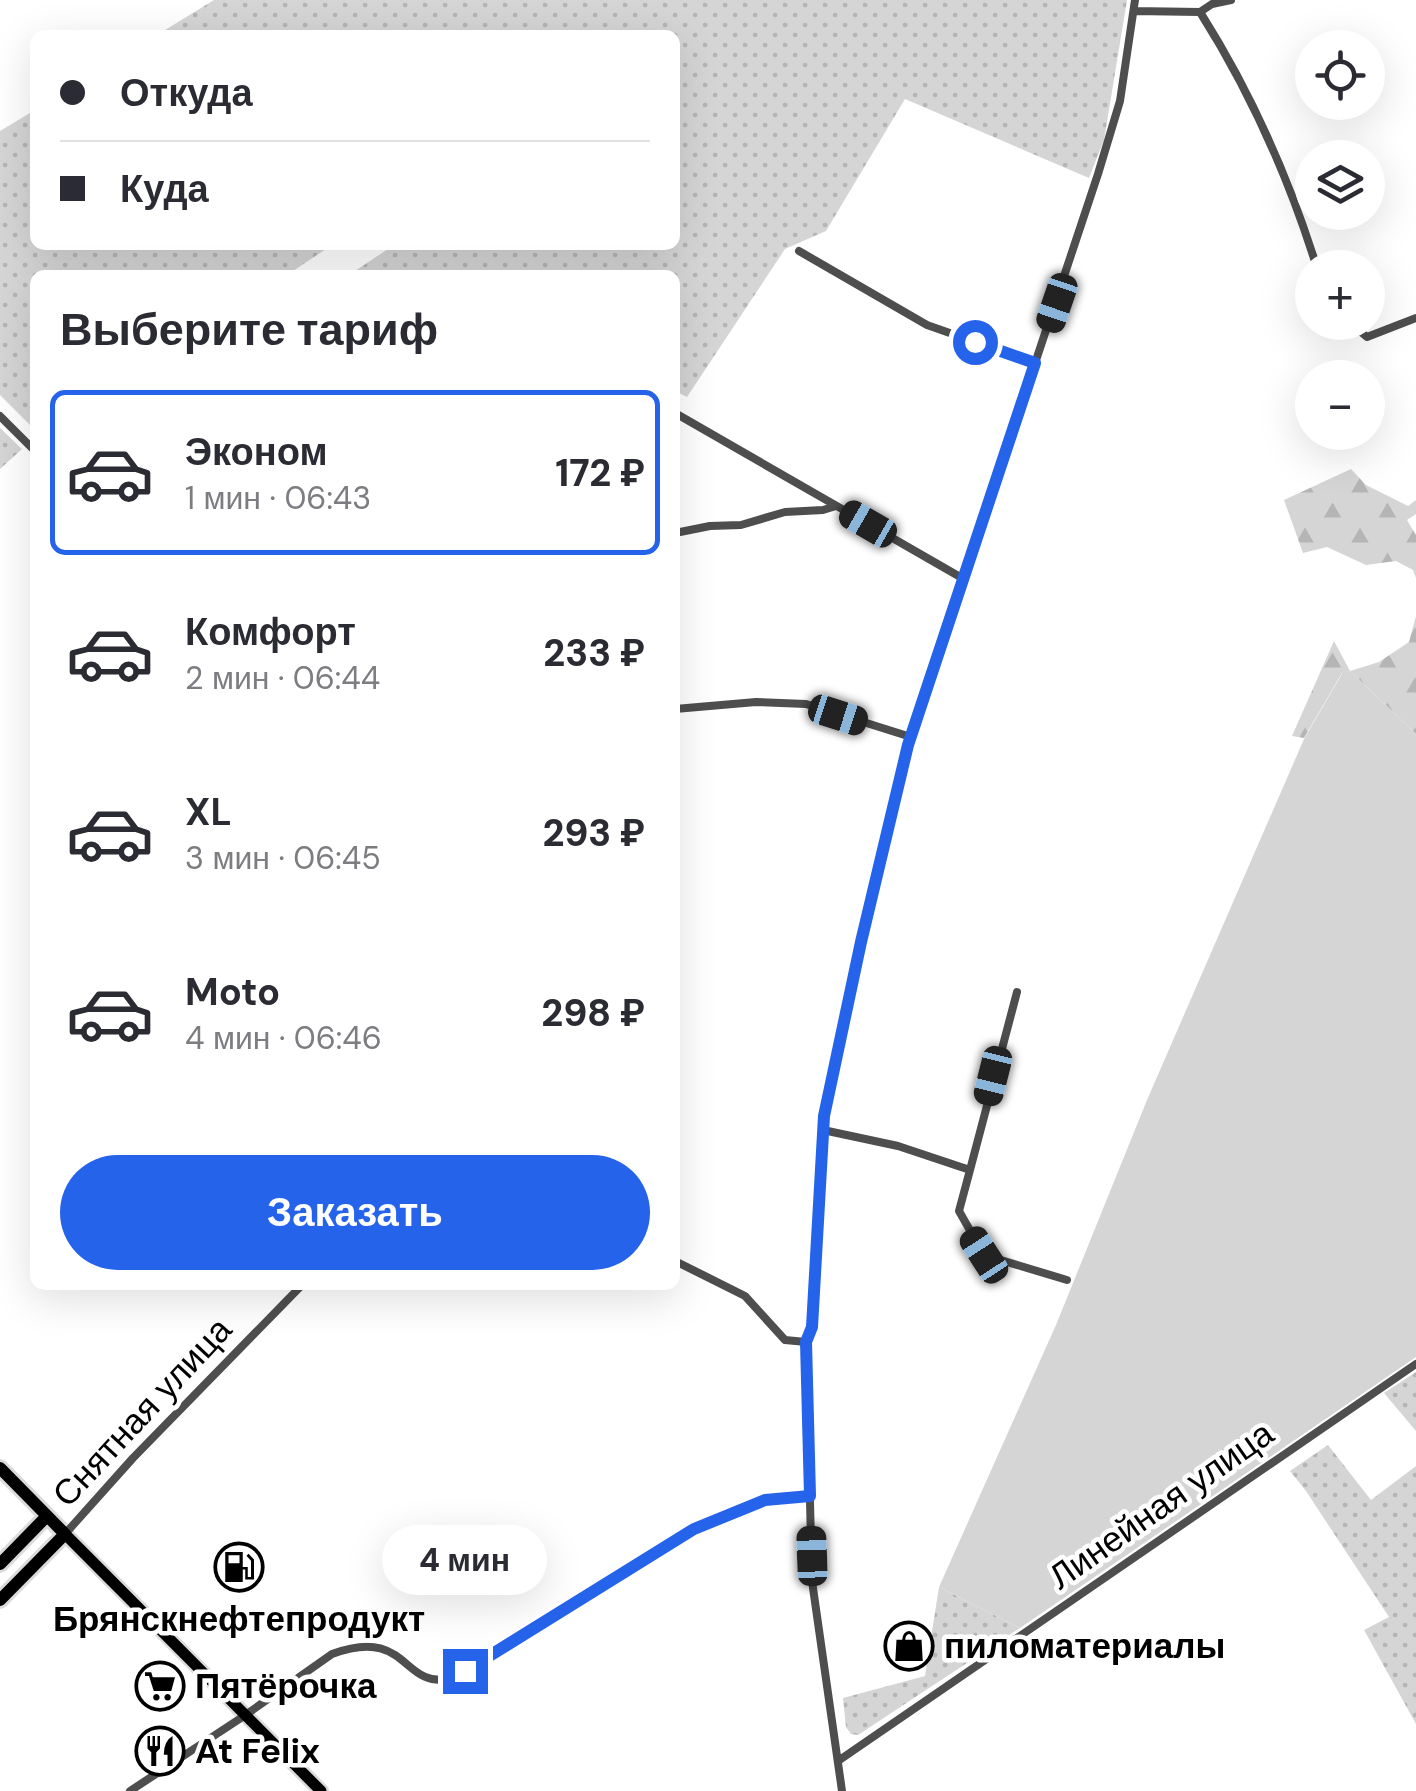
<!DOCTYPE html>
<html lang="ru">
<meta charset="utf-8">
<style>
body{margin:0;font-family:"DM Sans",sans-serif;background:#f7f7f7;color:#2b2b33;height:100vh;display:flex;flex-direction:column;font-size:38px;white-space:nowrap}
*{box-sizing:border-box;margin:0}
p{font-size:32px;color:#7c7c81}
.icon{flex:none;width:55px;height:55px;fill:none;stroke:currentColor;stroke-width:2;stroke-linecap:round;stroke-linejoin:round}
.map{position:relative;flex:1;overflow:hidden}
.sheet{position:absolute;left:30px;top:270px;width:650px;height:1020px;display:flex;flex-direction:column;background:#fff;border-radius:15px;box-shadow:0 10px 40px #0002}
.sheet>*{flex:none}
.top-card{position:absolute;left:30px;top:30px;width:650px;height:220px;border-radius:15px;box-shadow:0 10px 40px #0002;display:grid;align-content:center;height:220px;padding:0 30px;background:#fff}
.buttons{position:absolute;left:1295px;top:30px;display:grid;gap:20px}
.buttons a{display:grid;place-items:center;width:90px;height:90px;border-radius:50%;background:#fff;box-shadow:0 10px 40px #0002;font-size:50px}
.end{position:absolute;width:45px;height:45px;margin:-22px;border:12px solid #2563eb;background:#fff;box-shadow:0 0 0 5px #fff}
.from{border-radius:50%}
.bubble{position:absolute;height:70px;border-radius:35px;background:#fff;box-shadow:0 10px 40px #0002;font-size:32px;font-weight:800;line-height:70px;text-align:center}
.car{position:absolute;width:30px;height:60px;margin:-30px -15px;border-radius:12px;box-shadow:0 0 8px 2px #0007;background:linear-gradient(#222 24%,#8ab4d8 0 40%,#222 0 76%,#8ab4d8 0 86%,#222 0)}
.top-card b{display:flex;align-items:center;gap:35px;height:95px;font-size:38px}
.top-card b+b{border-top:2px solid #e1e1e2}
.top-card i{width:25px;height:25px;background:#2b2b33}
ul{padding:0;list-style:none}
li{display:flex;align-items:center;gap:30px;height:165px;margin:0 20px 15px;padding:0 10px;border:5px solid transparent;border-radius:15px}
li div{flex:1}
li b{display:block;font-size:38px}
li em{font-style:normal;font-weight:800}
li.current{border-color:#2563eb}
li>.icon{width:90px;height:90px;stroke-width:1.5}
h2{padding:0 30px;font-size:45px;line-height:120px}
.primary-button{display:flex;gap:20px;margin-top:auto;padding:20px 30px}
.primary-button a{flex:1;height:115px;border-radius:60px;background:#2563eb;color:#fff;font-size:40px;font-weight:800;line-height:115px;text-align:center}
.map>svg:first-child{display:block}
.grass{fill:url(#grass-dots)}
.forest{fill:url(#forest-firs)}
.green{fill:#d5d5d5}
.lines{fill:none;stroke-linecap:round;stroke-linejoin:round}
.primary-casing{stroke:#dbdbdb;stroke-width:16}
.highway-casing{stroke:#dbdbdb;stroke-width:18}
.street{stroke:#4e4e4e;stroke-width:8}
.primary{stroke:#000;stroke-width:11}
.highway{stroke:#000;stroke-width:12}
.route{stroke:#2563eb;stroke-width:12}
.labels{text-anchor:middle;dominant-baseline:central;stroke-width:9;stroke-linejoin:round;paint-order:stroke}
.street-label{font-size:35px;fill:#000;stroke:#fff}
.poi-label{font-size:35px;font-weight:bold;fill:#000;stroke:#fff;text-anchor:start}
</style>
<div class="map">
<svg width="1416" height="1791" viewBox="0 0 1416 1791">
<defs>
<pattern id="grass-dots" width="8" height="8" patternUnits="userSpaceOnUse" patternTransform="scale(2.5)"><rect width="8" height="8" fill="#d5d5d5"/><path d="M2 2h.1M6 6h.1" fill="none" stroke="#b5b5b5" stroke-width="1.8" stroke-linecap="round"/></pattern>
<pattern id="forest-firs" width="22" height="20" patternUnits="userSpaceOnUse" patternTransform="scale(2.5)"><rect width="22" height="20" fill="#d5d5d5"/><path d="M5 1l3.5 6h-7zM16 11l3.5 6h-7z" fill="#b5b5b5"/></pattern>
</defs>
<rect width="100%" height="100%" fill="#fff"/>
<path class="grass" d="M 214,0 L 1127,0 L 1104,140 L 1089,178 L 905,99 L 826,231 L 785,249 L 687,397 L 675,391 L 675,275 L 349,275 L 394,245 L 675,245 L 675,35 L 157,35 Z
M 35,110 L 35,245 L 332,245 L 287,275 L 35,275 L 35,430 L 0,395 L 0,131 Z
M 0,428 L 22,449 L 0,469 Z
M 1416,1372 L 1416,1431 L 1384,1393 Z
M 1328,1445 L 1371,1500 L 1416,1466 L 1416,1724 L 1364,1630 L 1389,1617 L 1306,1491 L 1290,1471 Z
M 939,1587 L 1020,1628 L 858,1735 L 851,1734 L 846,1727 L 843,1698 L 925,1676 Z"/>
<path class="forest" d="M 1351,469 L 1366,485 L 1408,506 L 1416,500 L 1416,514 L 1407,520 L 1416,535 L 1416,578 L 1413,570 L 1396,561 L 1366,565 L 1327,547 L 1303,553 L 1284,500 Z
M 1416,616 L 1416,734 L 1350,671 L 1342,673 L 1304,738 L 1292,736 L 1334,641 L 1350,671 L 1379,662 L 1409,642 Z"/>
<path class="green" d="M 1350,671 L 1416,734 L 1416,1357 L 1020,1628 L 939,1587 L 1056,1325 L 1147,1100 L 1304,739 L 1343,672 Z"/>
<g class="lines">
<g class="primary-casing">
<path id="primary" d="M 65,1534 L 321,1791"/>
</g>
<g class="highway-casing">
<path id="highway" d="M 0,1468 L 65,1534 L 0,1600
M 0,1564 L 47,1516"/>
</g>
<path class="street" d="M 1134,11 L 1200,12 C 1250,91 1289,178 1317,268
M 1200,12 L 1212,4 L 1231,0
M 799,251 L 927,325 L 1035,363
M 1349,322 L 1367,337 L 1416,318
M 675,413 L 962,578
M 0,416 L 35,451
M 675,533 L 710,526 L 741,525 L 785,512 L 823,510 L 836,506
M 675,709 L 756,702 L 806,704 L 911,737
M 823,1130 L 898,1146 L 970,1170 L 1017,992
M 970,1170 L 959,1211 L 984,1255 L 1067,1280
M 675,1261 L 745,1296 L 785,1340 L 806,1342
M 65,1534 L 133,1458 L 302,1285
M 838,1761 L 1416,1364
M 130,1791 L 244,1716 L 332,1654 C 408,1626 401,1688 449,1679 L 694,1529 L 765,1500 L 811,1496
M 842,1791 L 812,1581 L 806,1342 L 812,1327 L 824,1116 L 861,942 L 908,745 L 1098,174 L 1120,101 L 1135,0"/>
<use href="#primary" class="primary"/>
<use href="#highway" class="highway"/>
</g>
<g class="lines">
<path class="route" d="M 465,1671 L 694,1529 L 765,1500 L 810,1496 L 806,1342 L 812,1327 L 824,1116 L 861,942 L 908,745 L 1035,363 L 975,342"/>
</g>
<defs>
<g id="fuel-ring" transform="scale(2.5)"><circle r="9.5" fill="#fff" stroke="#000" stroke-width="1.5"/><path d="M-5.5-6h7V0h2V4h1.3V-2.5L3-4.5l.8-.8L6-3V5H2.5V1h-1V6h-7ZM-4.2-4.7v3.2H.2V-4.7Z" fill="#000"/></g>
<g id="shop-ring" transform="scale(2.5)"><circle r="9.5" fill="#fff" stroke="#000" stroke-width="1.5"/><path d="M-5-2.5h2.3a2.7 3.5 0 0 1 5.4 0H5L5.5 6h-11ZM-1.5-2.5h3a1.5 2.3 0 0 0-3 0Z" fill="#000"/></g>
<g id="supermarket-ring" transform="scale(2.5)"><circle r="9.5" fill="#fff" stroke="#000" stroke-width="1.5"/><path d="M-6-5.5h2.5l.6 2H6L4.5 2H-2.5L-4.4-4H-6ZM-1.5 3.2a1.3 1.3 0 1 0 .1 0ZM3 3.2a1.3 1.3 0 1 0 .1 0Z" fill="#000"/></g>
<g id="restaurant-ring" transform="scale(2.5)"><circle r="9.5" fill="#fff" stroke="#000" stroke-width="1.5"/><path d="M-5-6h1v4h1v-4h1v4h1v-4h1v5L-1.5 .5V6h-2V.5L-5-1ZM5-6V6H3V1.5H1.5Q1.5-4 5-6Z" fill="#000"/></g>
</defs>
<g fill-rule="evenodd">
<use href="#fuel-ring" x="239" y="1567"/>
<use href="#shop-ring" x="909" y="1646"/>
<use href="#supermarket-ring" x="160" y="1686"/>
<use href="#restaurant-ring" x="160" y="1751"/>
</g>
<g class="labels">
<g class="street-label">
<text transform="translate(142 1412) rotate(-47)">Снятная улица</text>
<text transform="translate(1161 1505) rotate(-35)">Линейная улица</text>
</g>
<g class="poi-label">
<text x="239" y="1619" text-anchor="middle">Брянскнефтепродукт</text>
<text x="944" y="1646">пиломатериалы</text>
<text x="195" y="1686">Пятёрочка</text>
<text x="195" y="1751">At Felix</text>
</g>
</g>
</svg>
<div class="buttons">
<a><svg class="icon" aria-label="locate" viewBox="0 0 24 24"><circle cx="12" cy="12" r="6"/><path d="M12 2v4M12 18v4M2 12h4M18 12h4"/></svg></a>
<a><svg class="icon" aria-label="layers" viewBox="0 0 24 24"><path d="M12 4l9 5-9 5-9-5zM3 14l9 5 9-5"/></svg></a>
<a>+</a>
<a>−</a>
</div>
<i class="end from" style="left:975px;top:342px"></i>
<i class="end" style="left:465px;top:1671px"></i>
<div class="bubble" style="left:382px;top:1525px;width:165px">4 мин</div>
<i class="car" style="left:1057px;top:303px;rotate:199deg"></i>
<i class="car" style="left:868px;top:524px;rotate:300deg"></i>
<i class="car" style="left:838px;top:715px;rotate:108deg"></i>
<i class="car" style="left:993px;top:1076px;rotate:194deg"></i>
<i class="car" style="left:984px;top:1255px;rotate:327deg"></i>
<i class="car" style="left:812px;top:1556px;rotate:358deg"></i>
<div class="top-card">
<b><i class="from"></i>Откуда</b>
<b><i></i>Куда</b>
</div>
<section class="sheet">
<h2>Выберите тариф</h2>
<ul>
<li class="current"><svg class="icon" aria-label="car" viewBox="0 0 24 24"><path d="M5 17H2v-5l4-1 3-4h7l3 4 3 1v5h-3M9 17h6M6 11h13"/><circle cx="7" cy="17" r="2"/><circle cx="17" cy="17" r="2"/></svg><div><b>Эконом</b><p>1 мин · 06:43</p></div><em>172 ₽</em></li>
<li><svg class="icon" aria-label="car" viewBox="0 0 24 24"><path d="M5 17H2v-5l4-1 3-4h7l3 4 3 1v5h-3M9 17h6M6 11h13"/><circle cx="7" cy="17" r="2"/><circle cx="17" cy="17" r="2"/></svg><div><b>Комфорт</b><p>2 мин · 06:44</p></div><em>233 ₽</em></li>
<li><svg class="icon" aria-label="car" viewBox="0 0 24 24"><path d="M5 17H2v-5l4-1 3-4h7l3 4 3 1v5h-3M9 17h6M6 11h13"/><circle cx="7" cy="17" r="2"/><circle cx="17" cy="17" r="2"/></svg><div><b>XL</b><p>3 мин · 06:45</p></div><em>293 ₽</em></li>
<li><svg class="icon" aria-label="car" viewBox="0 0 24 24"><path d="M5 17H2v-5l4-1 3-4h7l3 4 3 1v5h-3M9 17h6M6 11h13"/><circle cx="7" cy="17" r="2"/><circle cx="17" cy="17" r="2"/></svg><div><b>Moto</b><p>4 мин · 06:46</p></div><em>298 ₽</em></li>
</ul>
<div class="primary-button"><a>Заказать</a></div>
</section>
</div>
